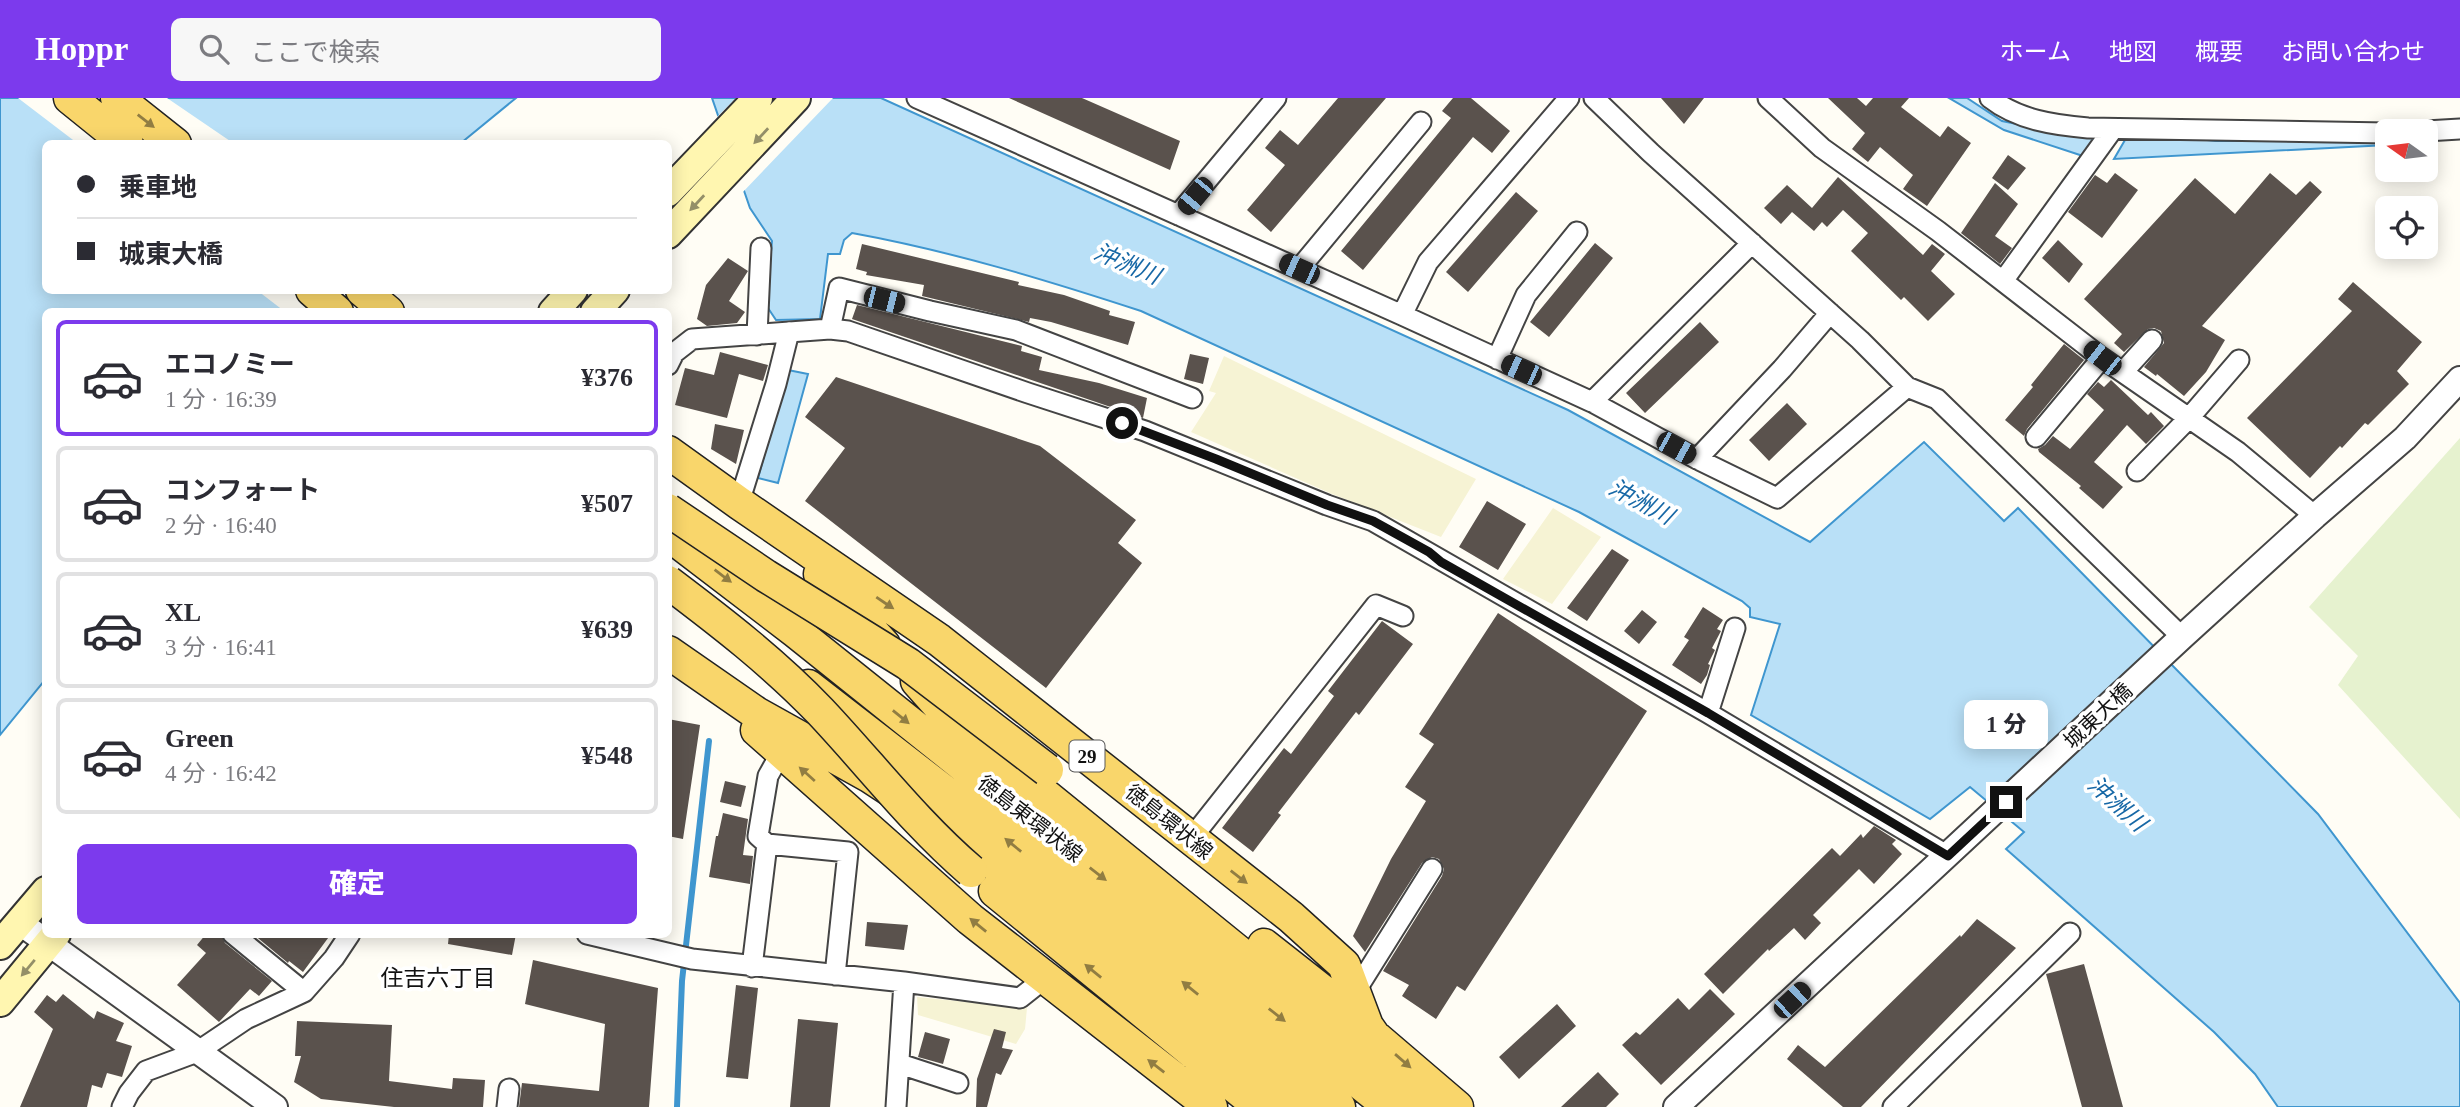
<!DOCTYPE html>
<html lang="ja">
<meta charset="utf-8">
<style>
body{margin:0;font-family:"Times New Roman","Noto Sans JP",serif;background:#f7f7f7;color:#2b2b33;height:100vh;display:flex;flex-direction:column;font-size:26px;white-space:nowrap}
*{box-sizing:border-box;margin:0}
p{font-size:23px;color:#7c7c81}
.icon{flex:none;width:38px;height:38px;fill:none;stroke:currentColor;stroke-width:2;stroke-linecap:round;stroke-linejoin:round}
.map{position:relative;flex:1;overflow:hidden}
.details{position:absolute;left:42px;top:210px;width:630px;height:630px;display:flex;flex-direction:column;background:#fff;border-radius:10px;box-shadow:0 4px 18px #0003}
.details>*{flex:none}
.banner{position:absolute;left:42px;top:42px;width:630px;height:154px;border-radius:10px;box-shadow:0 4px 18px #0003;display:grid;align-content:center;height:154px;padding:0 35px;background:#fff}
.needle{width:46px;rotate:284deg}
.fabs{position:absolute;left:2375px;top:21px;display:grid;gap:14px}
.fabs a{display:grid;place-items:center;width:63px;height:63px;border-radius:10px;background:#fff;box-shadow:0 4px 18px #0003;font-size:35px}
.end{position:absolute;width:32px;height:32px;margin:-16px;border:9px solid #111;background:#fff;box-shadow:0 0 0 4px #fff}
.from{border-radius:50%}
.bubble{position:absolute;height:49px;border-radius:10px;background:#fff;box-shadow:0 4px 18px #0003;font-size:23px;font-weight:800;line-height:49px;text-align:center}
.car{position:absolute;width:21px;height:42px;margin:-21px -10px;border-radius:9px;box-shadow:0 0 5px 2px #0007;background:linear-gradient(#222 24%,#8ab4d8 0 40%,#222 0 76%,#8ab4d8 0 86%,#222 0)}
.banner b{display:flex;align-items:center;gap:24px;height:66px;font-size:26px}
.banner b+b{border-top:2px solid #e1e1e2}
.banner i{width:18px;height:18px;background:#2b2b33}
ul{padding:12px 0 0;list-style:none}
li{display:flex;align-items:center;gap:21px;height:116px;margin:0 14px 10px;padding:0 21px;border:4px solid #e1e1e2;border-radius:10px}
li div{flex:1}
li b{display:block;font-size:26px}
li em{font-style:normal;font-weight:800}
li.on{border-color:#7c3aed}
li>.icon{width:63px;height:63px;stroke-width:1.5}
.action{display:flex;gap:14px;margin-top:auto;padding:14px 35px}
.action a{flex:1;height:80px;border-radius:10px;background:#7c3aed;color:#fff;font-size:28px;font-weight:800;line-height:80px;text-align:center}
header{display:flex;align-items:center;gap:42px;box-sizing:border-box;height:98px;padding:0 35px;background:#7c3aed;color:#fff}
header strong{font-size:33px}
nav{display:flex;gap:38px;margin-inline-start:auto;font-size:24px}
.search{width:490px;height:63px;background:#f7f7f7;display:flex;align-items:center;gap:18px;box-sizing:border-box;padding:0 24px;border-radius:10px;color:#7c7c81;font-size:26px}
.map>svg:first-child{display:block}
.farmland{fill:#f6f3d4}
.pitch{fill:#e6f2cf}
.water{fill:#b9e0f7;stroke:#3f96cf;stroke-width:2}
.pier{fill:#fffdf5}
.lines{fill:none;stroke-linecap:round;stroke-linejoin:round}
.stream{stroke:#3f96cf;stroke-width:6}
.building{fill:#5a524d}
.minor-casing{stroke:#444;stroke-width:23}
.tertiary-casing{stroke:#444;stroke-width:28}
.secondary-casing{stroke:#333;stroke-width:32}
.primary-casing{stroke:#222;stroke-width:35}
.minor{stroke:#fff;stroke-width:19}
.tertiary{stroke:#fff;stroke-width:24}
.secondary{stroke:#fff6b0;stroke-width:28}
.primary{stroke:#f9d66b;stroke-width:32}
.primary-bridge-casing{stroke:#222;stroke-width:35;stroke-linecap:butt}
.primary-bridge{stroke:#f9d66b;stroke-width:32}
.oneway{fill:#917d42}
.oneway2{fill:#948f68}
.route{stroke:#111;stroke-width:9}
.labels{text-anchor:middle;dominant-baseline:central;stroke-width:7;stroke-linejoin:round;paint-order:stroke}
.shield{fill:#fff;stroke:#585858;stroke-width:2}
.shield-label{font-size:19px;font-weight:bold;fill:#111}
.street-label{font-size:21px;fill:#111;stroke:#fff}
.water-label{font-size:23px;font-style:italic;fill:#1768a6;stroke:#fff}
.neighbourhood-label{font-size:23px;fill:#111;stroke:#fff}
</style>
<header>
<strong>Hoppr</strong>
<div class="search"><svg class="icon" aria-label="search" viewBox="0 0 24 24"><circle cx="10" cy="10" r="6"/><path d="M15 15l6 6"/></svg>ここで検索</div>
<nav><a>ホーム</a><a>地図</a><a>概要</a><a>お問い合わせ</a></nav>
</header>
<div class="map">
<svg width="2460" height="1009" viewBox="0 0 2460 1009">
<rect width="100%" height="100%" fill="#fffdf5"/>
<path class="farmland" d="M 1224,258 L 1476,381 L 1441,439 L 1332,396 L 1191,334 L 1216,295 L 1209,293 Z
M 1553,410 L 1601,439 L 1552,506 L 1503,481 Z
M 917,899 L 1027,910 L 1025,931 L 1016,946 L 918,917 Z"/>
<path class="pitch" d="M 2460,340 L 2460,721 L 2338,587 L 2358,558 L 2309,509 Z"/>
<path class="water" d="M 0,0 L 516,0 L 461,45 L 46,46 L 46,192 L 351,193 L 336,213 L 46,214 L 45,582 L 0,637 Z
M 712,0 L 881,0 L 1568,312 L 1810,444 L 1924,344 L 2004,423 L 2018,410 L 2318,716 L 2460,905 L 2460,1009 L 2278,1009 L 2255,976 L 2214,934 L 2006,751 L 2024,734 L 1970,689 L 1930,721 L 1751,617 L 1780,526 L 1750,519 L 1750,510 L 1742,503 L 1579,414 L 1141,213 C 1046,182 951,153 852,135 L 844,142 L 840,156 L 828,156 L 820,221 L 776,222 L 766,207 L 772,143 L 750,110 Z
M 1949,0 L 1967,0 L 2002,23 L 2051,33 L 2095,38 L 2083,58 L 2004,32 Z
M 2189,40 L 2216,43 L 2387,43 L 2387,47 L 2114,61 L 2125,42 Z
M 788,272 L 808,276 L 778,385 L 758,380 Z"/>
<path class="pier" d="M 18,0 L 167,0 L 233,45 L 77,45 Z
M 736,0 L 833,0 L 741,96 L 715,21 Z
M 355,192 L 341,214 L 284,213 L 258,193 Z"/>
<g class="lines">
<path class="stream" d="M 677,1009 L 682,883 L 709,643"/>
</g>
<path class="building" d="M 1009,0 L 1082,0 L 1180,43 L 1170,72 Z
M 1338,0 L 1386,0 L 1271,134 L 1247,112 L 1285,67 L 1265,50 L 1280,32 L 1298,47 Z
M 1453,0 L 1471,0 L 1510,33 L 1492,55 L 1473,39 L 1363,172 L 1341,153 L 1451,20 L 1442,13 Z
M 1661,0 L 1704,0 L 1684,26 Z
M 1828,0 L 1857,0 L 1866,8 L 1873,0 L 1909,0 L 1901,9 L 1940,39 L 1948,28 L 1971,45 L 1927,108 L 1903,91 L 1913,77 L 1880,49 L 1868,64 L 1852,51 L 1865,35 Z
M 2008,57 L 2026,70 L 2008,92 L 1992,80 Z
M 2115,75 L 2138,92 L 2102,140 L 2068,114 L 2095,77 L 2107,85 Z
M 2270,75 L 2296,97 L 2310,83 L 2322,94 L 2202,228 L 2225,242 L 2206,274 L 2184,298 L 2157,276 L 2156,278 L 2144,269 L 2164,245 L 2161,233 L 2154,230 L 2148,231 L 2124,254 L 2114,245 L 2122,236 L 2084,201 L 2195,80 L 2235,116 Z
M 1838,79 L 1923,157 L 1932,146 L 1945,156 L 1931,173 L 1955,196 L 1928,223 L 1904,199 L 1901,202 L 1851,153 L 1868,135 L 1843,112 L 1827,129 L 1822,124 L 1814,133 L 1792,114 L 1781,126 L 1764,110 L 1787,87 L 1812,110 Z
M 1995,85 L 2018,106 L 1995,138 L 2012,150 L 2000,166 L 1961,135 Z
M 1516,94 L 1538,113 L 1468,194 L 1446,174 Z
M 2058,142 L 2083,166 L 2069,185 L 2042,160 Z
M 1595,145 L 1613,160 L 1549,239 L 1530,224 Z
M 862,146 L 1019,184 L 1018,187 L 1064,197 L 1110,213 L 1109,217 L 1135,224 L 1128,247 L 1051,224 L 1030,220 L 1029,224 L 922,198 L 924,187 L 866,177 L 867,174 L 856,171 Z
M 728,160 L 748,173 L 729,203 L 745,214 L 737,225 L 707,228 L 697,221 L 706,187 Z
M 2353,184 L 2422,244 L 2397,273 L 2409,286 L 2368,327 L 2365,325 L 2342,350 L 2340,348 L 2310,380 L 2247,320 L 2352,213 L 2338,201 Z
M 857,207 L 1022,248 L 1021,253 L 1042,259 L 1039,272 L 1099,285 L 1147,300 L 1143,320 L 852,221 Z
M 1700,224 L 1719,244 L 1645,315 L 1626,295 Z
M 2064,246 L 2084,262 L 2027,331 L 2024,338 L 2005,322 L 2033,289 L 2031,287 Z
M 720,254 L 768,267 L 763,283 L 739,276 L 727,320 L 675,307 L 685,270 L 714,277 Z
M 1190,256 L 1209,260 L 1203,286 L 1184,281 Z
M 836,279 L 1040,348 L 1136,422 L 1118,445 L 1142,465 L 1046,590 L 805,403 L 845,350 L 805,319 Z
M 2111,282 L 2148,317 L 2151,314 L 2164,328 L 2146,346 L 2127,327 L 2094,364 L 2123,389 L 2103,411 L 2079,390 L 2081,388 L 2039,354 L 2038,351 L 2045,347 L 2053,338 L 2070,351 L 2104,312 L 2087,296 L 2098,284 L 2104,289 Z
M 1787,305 L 1807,326 L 1769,363 L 1749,342 Z
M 715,326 L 744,332 L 736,366 L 711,351 Z
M 1487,403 L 1526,426 L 1498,472 L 1459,449 Z
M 1612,451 L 1629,462 L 1587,523 L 1567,510 Z
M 1703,509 L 1723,522 L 1717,531 L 1721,533 L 1712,550 L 1715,552 L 1708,566 L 1710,567 L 1707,577 L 1701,586 L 1672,567 L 1689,542 L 1684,539 Z
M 1642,512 L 1657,524 L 1639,546 L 1624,533 Z
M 1498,515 L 1647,613 L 1465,893 L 1457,888 L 1436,921 L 1402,898 L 1409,887 L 1383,873 L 1442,778 L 1444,771 L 1439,761 L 1432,759 L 1422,765 L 1365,854 L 1353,838 L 1391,761 L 1426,703 L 1405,689 L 1434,646 L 1419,636 Z
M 1382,523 L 1413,546 L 1359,617 L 1356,614 L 1278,715 L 1281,717 L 1253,754 L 1222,730 L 1284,650 L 1291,656 L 1334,598 L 1328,593 Z
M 668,621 L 700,627 L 683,741 L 668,738 Z
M 725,683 L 746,688 L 741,709 L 720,704 Z
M 723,715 L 748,721 L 743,757 L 753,758 L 750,786 L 709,779 L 716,738 L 718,738 Z
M 1874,728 L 1896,742 L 1892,746 L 1902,756 L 1874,786 L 1859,771 L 1813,817 L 1821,825 L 1805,842 L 1794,830 L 1769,853 L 1768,851 L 1723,896 L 1704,876 L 1832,750 L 1840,758 L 1861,736 L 1863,740 Z
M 1977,821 L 2016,850 L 1861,1009 L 1843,1009 L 1787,961 L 1798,947 L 1825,969 L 1960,837 L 1961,839 Z
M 867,824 L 908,827 L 904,852 L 865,848 Z
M 206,836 L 221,836 L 225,845 L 272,883 L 259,898 L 250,891 L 219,924 L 177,887 L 206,855 L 197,847 Z
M 253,836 L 331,836 L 303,874 L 289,863 L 288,865 Z
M 449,836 L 516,836 L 512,857 L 448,846 Z
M 533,862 L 658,890 L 649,1009 L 519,1009 L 522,985 L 599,993 L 605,926 L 525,906 Z
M 2084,866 L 2123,1009 L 2082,1009 L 2046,876 Z
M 736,887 L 758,890 L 748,981 L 726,979 Z
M 1710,891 L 1735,916 L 1661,987 L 1622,947 L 1636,934 L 1640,937 L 1678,900 L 1689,912 Z
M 63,896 L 94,921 L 97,913 L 124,925 L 116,943 L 132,948 L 122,979 L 107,975 L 102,990 L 92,987 L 87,1009 L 20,1009 L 53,931 L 34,914 L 47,897 L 56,904 Z
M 1557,906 L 1576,928 L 1519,981 L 1499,959 Z
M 798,921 L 838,925 L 830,1009 L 790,1009 Z
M 297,923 L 392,927 L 389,983 L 452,991 L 453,980 L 485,982 L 483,1009 L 394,1009 L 321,1001 L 294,984 L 301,958 L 295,958 Z
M 994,931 L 1006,934 L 1002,950 L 1013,952 L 1001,977 L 996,975 L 987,1009 L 976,1009 L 977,981 Z
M 925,934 L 950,941 L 943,966 L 918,959 Z
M 1598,974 L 1619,996 L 1606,1009 L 1561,1009 Z"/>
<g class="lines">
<g class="minor-casing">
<path id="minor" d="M 917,0 L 1402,217 L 1592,304 L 1697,361 L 1777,400 L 1907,289
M 1594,0 L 1651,55 L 1860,242 L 1907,289 L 1937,301 L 2182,539
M 1768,0 L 1822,50 L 1938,133 L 2102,260 L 2238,354 L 2315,418
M 1990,0 C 2018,22 2054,27 2088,30 L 2387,35
M 2426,33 L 2460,31
M 1178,117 L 1276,0
M 1299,171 L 1421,24
M 2003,183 L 2113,31
M 1402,217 L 1428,164 L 1569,0
M 830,231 L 848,233 L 1028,295 L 1145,333 L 1327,407 L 1373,423 L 1708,615 L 1948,758
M 757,237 L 761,150
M 1497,261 L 1526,197 L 1577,134
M 668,267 L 674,255 L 692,241 L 830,231 L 839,190 L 930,213 L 1016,232 L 1192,300
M 2123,274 L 2152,242
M 1592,304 L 1752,145
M 2036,339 L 2102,260
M 1697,361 L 1782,271 L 1830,215
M 2137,373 L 2189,320 L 2239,262
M 739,405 L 776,286 L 789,234
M 1708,615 L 1735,530
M 782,653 L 768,678 L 758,738 L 767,746 L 848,754 L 835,877
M 1190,742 L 1376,507 L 1403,518
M 233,836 L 304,894
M 587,836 L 692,861 L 904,884 L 1020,900 L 1044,881
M 752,869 L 767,746
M 1355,894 L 1432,771
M 900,966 L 958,985
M 122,1009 L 129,995 L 146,973 L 197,954 L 246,921 L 304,894 L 334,860 L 350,836
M 507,1009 L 509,991
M 896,1009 L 904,884
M 1893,1009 L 2070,835"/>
</g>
<g class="tertiary-casing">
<path id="tertiary" d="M 19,824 L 275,1009
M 1676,1009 L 2182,539 L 2315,418 L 2405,340 L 2460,281"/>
</g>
<g class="secondary-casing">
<path id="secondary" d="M 668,94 L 758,0
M 668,136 L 796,0
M 553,214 L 573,192
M 595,214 L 615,192
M 0,847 L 46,793
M 0,904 L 56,836"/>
</g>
<g class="primary-casing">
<path id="primary" d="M 70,0 L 127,46
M 117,0 L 175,46
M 312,192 L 337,214
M 362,192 L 388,214
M 668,354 L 739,405 L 939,542 L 1291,819 L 1344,867 L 1367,928 L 1374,938 L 1457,1009
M 668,436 L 795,533 L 1390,1009
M 820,476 L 884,547
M 668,554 L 756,615 L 869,678 L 945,728 L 1075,828 L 1299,1009
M 917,583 L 950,620 L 1289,895 L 1420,1009
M 808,588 L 994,732 L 1339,1009
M 757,632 L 970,821 L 1211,1009
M 995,793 L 1260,1009
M 1264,847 L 1367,928"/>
</g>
<use href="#minor" class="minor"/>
<use href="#tertiary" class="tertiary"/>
<use href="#secondary" class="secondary"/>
<use href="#primary" class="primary"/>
<g class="primary-bridge-casing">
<path id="primary-bridge" d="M 668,412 L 766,478 L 908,566 L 1047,672
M 668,484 C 721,524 773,564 820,613 C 870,666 915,725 971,773"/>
</g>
<use href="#primary-bridge" class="primary-bridge"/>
</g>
<defs><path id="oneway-solid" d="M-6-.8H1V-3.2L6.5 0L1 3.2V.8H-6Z" transform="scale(1.75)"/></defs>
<g class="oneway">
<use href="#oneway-solid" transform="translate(146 23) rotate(38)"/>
<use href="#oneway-solid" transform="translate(723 478) rotate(37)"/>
<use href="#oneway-solid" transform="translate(885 505) rotate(34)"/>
<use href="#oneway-solid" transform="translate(901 619) rotate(39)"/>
<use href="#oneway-solid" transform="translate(807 676) rotate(-138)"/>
<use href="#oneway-solid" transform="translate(1013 747) rotate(-141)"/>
<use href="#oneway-solid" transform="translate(1098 776) rotate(38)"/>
<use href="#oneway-solid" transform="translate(1239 779) rotate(38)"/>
<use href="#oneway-solid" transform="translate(978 827) rotate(-141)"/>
<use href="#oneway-solid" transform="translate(1093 873) rotate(-141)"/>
<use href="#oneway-solid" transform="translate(1190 890) rotate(-141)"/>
<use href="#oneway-solid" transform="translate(1277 917) rotate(38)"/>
<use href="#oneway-solid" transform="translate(1403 963) rotate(41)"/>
<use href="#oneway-solid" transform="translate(1156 968) rotate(-142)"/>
</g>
<g class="oneway2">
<use href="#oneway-solid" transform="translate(761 38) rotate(133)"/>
<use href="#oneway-solid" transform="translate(697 105) rotate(133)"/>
<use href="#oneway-solid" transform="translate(28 870) rotate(130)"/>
</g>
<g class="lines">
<path class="route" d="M 1122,325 L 1216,361 L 1327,407 L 1373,423 L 1429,454 L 1441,464 L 1708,615 L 1948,758 L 2006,704"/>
</g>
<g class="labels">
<rect class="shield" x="1069.5" y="642.5" width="35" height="31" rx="5"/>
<g class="shield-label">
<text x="1087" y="658">29</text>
</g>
<g class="street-label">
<text transform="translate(2098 618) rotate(-43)">城東大橋</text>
<text transform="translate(1030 721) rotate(38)">徳島東環状線</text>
<text transform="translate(1169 724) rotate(39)">徳島環状線</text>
</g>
<g class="water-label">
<text transform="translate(1127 166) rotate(23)">沖洲川</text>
<text transform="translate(1641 404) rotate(28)">沖洲川</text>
<text transform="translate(2117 706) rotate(42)">沖洲川</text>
</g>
<g class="neighbourhood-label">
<text x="438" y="880">住吉六丁目</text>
</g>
</g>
</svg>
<div class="fabs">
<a><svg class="needle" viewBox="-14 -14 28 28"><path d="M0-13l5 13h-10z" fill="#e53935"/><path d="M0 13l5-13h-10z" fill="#7c7c81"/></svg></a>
<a><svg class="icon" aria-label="locate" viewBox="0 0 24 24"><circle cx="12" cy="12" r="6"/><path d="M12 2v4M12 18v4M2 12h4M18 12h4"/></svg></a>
</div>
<i class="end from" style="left:1122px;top:325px"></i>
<i class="end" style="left:2006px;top:704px"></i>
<div class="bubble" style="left:1964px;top:602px;width:84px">1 分</div>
<i class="car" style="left:1195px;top:98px;rotate:220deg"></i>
<i class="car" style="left:1299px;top:171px;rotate:294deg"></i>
<i class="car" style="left:884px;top:202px;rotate:104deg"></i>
<i class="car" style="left:2102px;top:260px;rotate:308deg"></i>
<i class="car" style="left:1521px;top:272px;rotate:294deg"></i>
<i class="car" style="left:1676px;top:350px;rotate:119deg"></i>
<i class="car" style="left:1792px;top:902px;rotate:47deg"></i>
<div class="banner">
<b><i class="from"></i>乗車地</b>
<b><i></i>城東大橋</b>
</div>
<section class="details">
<ul>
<li class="on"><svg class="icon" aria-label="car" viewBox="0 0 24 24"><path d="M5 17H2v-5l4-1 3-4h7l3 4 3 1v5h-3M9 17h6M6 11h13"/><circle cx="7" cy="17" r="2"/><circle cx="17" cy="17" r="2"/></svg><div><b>エコノミー</b><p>1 分 · 16:39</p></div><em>¥376</em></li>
<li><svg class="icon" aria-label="car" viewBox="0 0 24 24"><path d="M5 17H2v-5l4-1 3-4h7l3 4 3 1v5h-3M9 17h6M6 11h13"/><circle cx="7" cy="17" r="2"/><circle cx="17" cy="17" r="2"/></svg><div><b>コンフォート</b><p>2 分 · 16:40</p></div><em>¥507</em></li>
<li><svg class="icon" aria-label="car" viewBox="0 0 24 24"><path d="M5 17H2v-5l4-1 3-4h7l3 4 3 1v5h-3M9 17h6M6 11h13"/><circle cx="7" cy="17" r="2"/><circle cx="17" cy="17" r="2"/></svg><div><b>XL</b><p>3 分 · 16:41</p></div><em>¥639</em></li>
<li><svg class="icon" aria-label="car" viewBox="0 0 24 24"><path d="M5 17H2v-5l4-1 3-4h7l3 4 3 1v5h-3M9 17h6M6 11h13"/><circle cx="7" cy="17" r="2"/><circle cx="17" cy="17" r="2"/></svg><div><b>Green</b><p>4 分 · 16:42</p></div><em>¥548</em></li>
</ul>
<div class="action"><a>確定</a></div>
</section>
</div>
